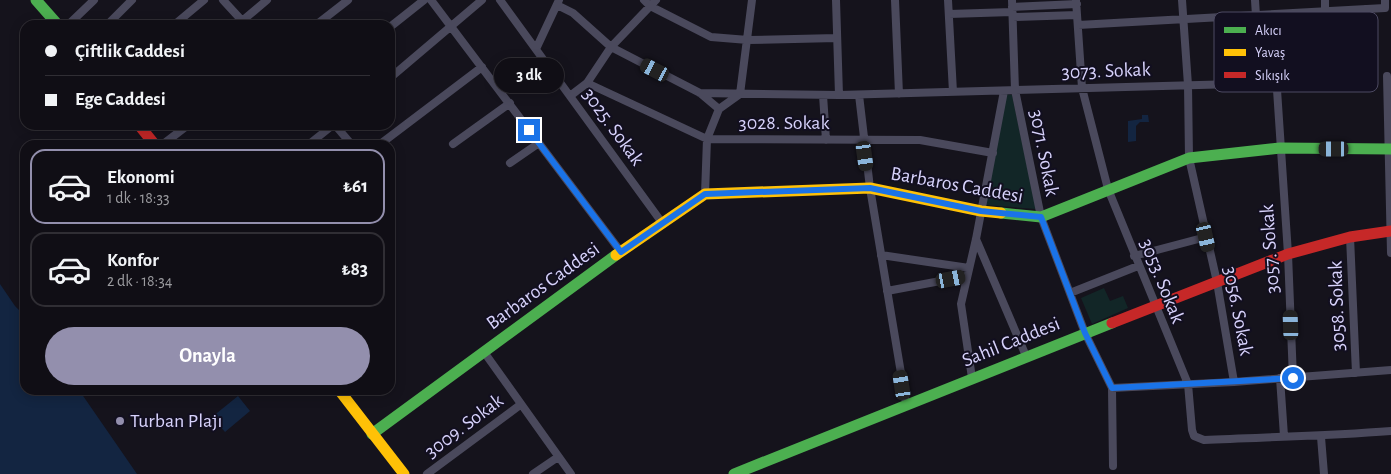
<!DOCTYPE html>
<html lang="tr">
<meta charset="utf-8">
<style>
body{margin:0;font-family:"Alegreya Sans",sans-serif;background:#19171e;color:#f1f3f6;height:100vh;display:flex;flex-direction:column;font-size:19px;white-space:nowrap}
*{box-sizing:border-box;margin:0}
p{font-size:16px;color:#9c9ca0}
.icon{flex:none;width:28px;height:28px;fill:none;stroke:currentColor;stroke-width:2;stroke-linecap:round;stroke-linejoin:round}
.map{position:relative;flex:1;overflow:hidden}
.details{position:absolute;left:20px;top:140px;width:375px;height:255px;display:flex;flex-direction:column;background:#100e15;border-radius:15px;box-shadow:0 2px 12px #0003,0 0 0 1px #302e34}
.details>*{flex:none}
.banner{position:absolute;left:20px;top:20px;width:375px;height:110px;border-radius:15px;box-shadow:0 2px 12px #0003,0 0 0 1px #302e34;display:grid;align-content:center;height:110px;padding:0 25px;background:#100e15}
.end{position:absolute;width:22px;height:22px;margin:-11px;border:6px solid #1a73e8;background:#fff;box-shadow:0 0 0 2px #fff}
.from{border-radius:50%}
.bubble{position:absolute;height:35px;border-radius:18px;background:#100e15;box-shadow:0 2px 12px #0003,0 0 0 1px #302e34;font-size:16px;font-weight:700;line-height:35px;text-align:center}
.car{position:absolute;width:15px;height:30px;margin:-15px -8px;border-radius:6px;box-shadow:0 0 4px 1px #0007;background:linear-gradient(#222 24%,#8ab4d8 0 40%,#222 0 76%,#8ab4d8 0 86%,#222 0)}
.banner b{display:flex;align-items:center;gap:18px;height:48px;font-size:19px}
.banner b+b{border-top:1px solid #302e34}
.banner i{width:12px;height:12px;background:#f1f3f6}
ul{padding:9px 0 0;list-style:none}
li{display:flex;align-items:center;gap:15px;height:75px;margin:0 10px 8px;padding:0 15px;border:2px solid #302e34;border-radius:15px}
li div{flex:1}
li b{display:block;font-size:19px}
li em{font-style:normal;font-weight:700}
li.on{border-color:#938fad}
li>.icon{width:45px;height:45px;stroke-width:1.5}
.action{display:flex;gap:10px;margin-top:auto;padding:10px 25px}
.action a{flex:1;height:58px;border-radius:30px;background:#938fad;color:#fff;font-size:20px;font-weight:700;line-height:58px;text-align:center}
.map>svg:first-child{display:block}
.green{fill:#122627}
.water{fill:#132541}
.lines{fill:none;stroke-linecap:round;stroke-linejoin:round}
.street{stroke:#4a495c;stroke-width:8}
.fast{stroke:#4caf50;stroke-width:11}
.slow{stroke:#ffc107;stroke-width:11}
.jam{stroke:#c62828;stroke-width:11}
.route{stroke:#1a73e8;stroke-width:6}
.poi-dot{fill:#938fad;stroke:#120f20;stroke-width:2}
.labels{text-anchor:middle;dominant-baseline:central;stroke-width:4;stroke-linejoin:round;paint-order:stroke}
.street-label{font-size:20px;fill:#d7d2fb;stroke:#120f20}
.poi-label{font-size:20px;fill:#d7d2fb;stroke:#120f20;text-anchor:start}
.key{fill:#120f20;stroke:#4d4a62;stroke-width:1}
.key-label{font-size:14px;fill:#d7d2fb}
</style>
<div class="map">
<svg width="1391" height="474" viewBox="0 0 1391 474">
<rect width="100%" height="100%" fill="#15131c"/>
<path class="green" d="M 1005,94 L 1012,95 L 1036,209 L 986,205 Z
M 1104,288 L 1110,301 L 1123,296 L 1128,308 L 1092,324 L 1081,298 Z"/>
<path class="water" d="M 1142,115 L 1148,115 L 1149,122 L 1140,122 L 1136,126 L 1136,141 L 1128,142 L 1128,121 L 1142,119 Z
M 0,284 L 15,306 L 25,316 L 25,390 L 79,390 L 137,474 L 0,474 Z
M 238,396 L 250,411 L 225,432 L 212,417 Z"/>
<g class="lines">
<path class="street" d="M 223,0 L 246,25
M 431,0 L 621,252
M 500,0 L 663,224
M 644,0 L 650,6 L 711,37 L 748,40 L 837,38
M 836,0 L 839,95
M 895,0 L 899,94
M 948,0 L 953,92
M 1012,0 L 1015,90 L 1041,217 L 1085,333 L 1112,388 L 1113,466
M 1076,0 L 1082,88 L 1108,189 L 1188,384 L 1192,430 L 1194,436 L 1204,440 C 1267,437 1329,436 1391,431
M 1182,0 L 1188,85 L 1189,158 L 1217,282 L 1234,382
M 1255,0 L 1256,16
M 1325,0 L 1325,11
M 557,5 L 573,13 L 611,47 L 700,93 L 719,109
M 1012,7 L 1077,4
M 949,14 L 1012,12
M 1272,15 L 1288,254 L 1293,378
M 1013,17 L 1077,15
M 242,21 L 267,0
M 68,25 L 94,0
M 107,25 L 132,0
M 174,25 L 204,0
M 316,25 L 348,0
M 1078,25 L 1385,8 L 1385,0
M 390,27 L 424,0
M 536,49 L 559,0
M 1387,76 L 1391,253
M 390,78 L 482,0
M 587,83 L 707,139 L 920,140 L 993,153
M 700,93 L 839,95 L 1343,81 L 1362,75 L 1369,68 L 1366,9
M 823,95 L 826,140
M 859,95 L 870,188 L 906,403
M 570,96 L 587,83 L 611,47 L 656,0
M 335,125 L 352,145
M 453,144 L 510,103
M 162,145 L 188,125
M 308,145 L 333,125
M 379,145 L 482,67
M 510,163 L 539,143
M 705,194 L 707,139 L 719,109 L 740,94 L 752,0
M 1350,237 L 1356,373
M 976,239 L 1026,356
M 881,255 L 969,268
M 1134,256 L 1206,237
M 887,291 L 967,276
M 1070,293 L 1138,266
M 484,352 L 571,474
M 972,378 L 961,304 L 976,239 L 1004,91
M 1280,378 L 1284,436
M 1112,388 L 1234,382 L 1391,370
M 1321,437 L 1324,474
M 427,474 L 520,405
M 533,474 L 558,457"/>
<path class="fast" d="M 36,0 L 58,25
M 1001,213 L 1041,217 L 1189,158 L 1280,148 L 1391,149
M 372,434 L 616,255
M 734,474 L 1112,323"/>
<path class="slow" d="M 616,255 L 705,194 L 870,188 L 981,211 L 1001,213
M 339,390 L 404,474"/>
<path class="jam" d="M 139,125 L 155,145
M 1112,323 L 1288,254 L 1350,237 L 1391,231"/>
</g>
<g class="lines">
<path class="route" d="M 529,130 L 621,252 L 705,194 L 870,188 L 981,211 L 1041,217 L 1085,333 L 1112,388 L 1293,378"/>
</g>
<circle class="poi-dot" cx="120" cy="421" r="5"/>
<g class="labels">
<g class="street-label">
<text transform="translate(1106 71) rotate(-2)">3073. Sokak</text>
<text x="784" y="123">3028. Sokak</text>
<text transform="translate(613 127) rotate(54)">3025. Sokak</text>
<text transform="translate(1044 153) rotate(79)">3071. Sokak</text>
<text transform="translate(957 185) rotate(10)">Barbaros Caddesi</text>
<text transform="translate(1270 249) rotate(-94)">3057. Sokak</text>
<text transform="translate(1162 281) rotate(68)">3053. Sokak</text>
<text transform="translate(543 286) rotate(-36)">Barbaros Caddesi</text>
<text transform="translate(1337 306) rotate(-92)">3058. Sokak</text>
<text transform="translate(1238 311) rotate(79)">3056. Sokak</text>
<text transform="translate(1011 342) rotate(-22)">Sahil Caddesi</text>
<text transform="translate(464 426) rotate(-37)">3009. Sokak</text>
</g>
<g class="poi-label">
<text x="130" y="421">Turban Plajı</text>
</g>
</g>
<rect x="1214" y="12" width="164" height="80" rx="8" class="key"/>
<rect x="1224" y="27" width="22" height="6" fill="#4caf50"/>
<rect x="1224" y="49" width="22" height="7" fill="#ffc107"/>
<rect x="1224" y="72" width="22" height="6" fill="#c62828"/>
<g class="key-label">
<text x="1255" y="35">Akıcı</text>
<text x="1255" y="57">Yavaş</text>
<text x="1255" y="80">Sıkışık</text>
</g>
</svg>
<i class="end from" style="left:1293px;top:378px"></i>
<i class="end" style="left:529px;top:130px"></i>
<div class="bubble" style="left:494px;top:58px;width:70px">3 dk</div>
<i class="car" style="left:655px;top:70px;rotate:297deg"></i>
<i class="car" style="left:1334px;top:149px;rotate:270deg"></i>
<i class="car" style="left:865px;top:156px;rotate:172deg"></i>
<i class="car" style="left:1206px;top:237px;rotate:167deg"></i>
<i class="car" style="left:951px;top:279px;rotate:79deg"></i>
<i class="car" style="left:1291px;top:325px;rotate:358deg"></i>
<i class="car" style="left:902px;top:385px;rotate:351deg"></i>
<div class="banner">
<b><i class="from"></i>Çiftlik Caddesi</b>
<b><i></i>Ege Caddesi</b>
</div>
<section class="details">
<ul>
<li class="on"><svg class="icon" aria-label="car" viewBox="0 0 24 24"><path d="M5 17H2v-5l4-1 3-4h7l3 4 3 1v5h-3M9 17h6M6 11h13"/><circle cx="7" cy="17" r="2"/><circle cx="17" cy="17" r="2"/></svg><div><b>Ekonomi</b><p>1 dk · 18:33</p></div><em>₺61</em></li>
<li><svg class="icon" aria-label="car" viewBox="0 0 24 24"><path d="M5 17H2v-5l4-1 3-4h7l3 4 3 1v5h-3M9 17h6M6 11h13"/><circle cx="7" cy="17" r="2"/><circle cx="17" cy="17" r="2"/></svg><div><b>Konfor</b><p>2 dk · 18:34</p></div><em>₺83</em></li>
</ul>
<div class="action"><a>Onayla</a></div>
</section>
</div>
